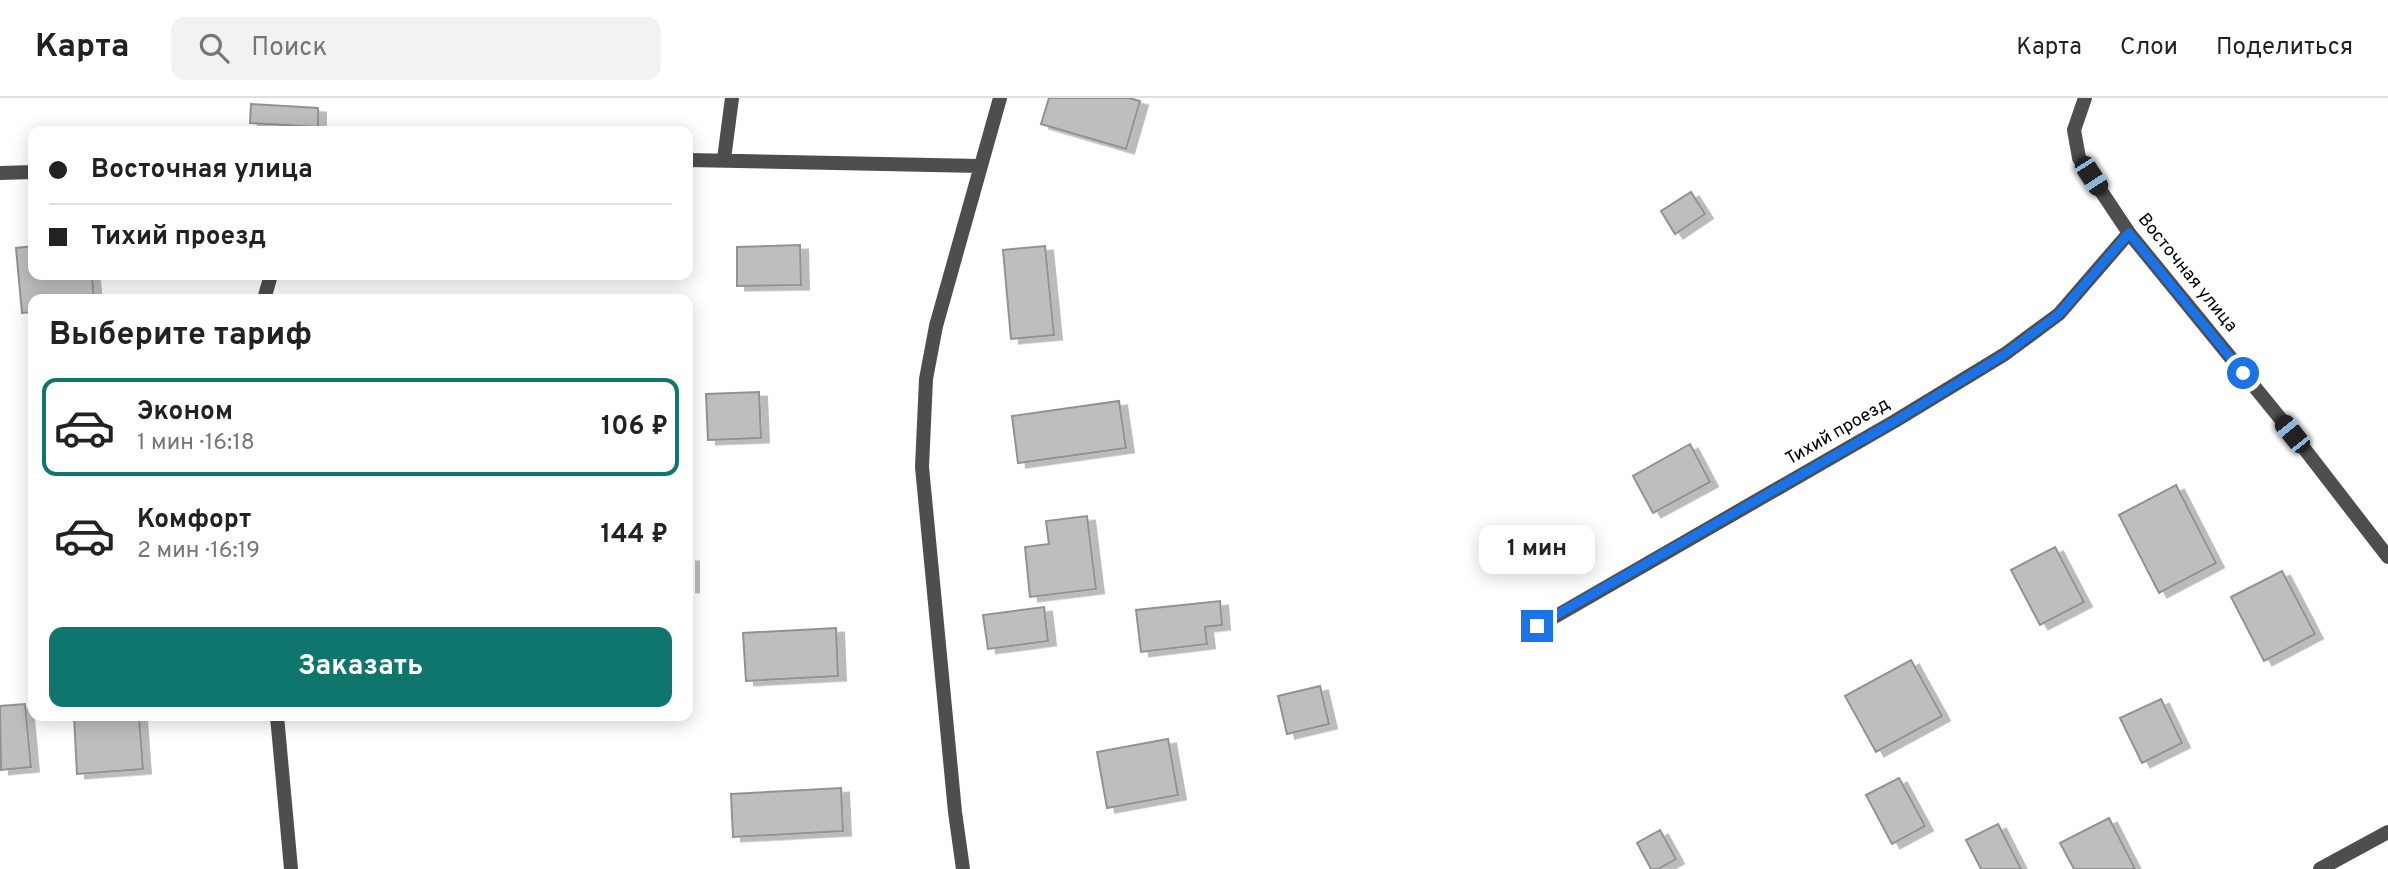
<!DOCTYPE html>
<html lang="ru">
<meta charset="utf-8">
<style>
body{margin:0;font-family:Overpass,sans-serif;background:#f2f2f2;color:#222;height:100vh;display:flex;flex-direction:column;font-size:26px;white-space:nowrap}
*{box-sizing:border-box;margin:0}
p{font-size:23px;color:#767676}
.icon{flex:none;width:38px;height:38px;fill:none;stroke:currentColor;stroke-width:2;stroke-linecap:round;stroke-linejoin:round}
.map{position:relative;flex:1;overflow:hidden}
.side{position:absolute;left:28px;top:196px;width:665px;height:427px;display:flex;flex-direction:column;background:#fff;border-radius:14px;box-shadow:0 4px 18px #0003}
.side>*{flex:none}
.hud{position:absolute;left:28px;top:28px;width:665px;height:154px;border-radius:14px;box-shadow:0 4px 18px #0003;display:grid;align-content:center;height:154px;padding:0 21px;background:#fff}
.end{position:absolute;width:32px;height:32px;margin:-16px;border:9px solid #1a73e8;background:#fff;box-shadow:0 0 0 4px #fff}
.from{border-radius:50%}
.bubble{position:absolute;height:49px;border-radius:14px;background:#fff;box-shadow:0 4px 18px #0003;font-size:23px;font-weight:700;line-height:49px;text-align:center}
.car{position:absolute;width:21px;height:42px;margin:-21px -10px;border-radius:9px;box-shadow:0 0 5px 2px #0007;background:linear-gradient(#222 24%,#8ab4d8 0 40%,#222 0 76%,#8ab4d8 0 86%,#222 0)}
.hud b{display:flex;align-items:center;gap:24px;height:66px;font-size:26px}
.hud b+b{border-top:2px solid #e0e0e0}
.hud i{width:18px;height:18px;background:#222}
ul{padding:0;list-style:none}
li{display:flex;align-items:center;gap:21px;height:98px;margin:0 14px 10px;padding:0 7px;border:4px solid transparent;border-radius:14px}
li div{flex:1}
li b{display:block;font-size:26px}
li em{font-style:normal;font-weight:700}
li.selected{border-color:#0f766e}
li>.icon{width:63px;height:63px;stroke-width:1.5}
h2{padding:0 21px;font-size:32px;line-height:84px}
.button{display:flex;gap:14px;margin-top:auto;padding:14px 21px}
.button a{flex:1;height:80px;border-radius:14px;background:#0f766e;color:#fff;font-size:28px;font-weight:700;line-height:80px;text-align:center}
header{display:flex;align-items:center;gap:42px;box-sizing:border-box;height:98px;padding:0 35px;background:#fff;border-bottom:2px solid #e0e0e0}
header strong{font-size:33px}
nav{display:flex;gap:38px;margin-inline-start:auto;font-size:24px}
.search{width:490px;height:63px;background:#f2f2f2;display:flex;align-items:center;gap:18px;box-sizing:border-box;padding:0 24px;border-radius:14px;color:#767676;font-size:26px}
.map>svg:first-child{display:block}
.building{fill:#bebebe;stroke:#929292;stroke-width:2;filter:url(#shadow)}
.lines{fill:none;stroke-linecap:round;stroke-linejoin:round}
.minor{stroke:#4e4e4e;stroke-width:14}
.route{stroke:#1a73e8;stroke-width:9}
.labels{text-anchor:middle;dominant-baseline:central;stroke-width:7;stroke-linejoin:round;paint-order:stroke}
.street-label{font-size:18px;fill:#000;stroke:#fff}
</style>
<header>
<strong>Карта</strong>
<div class="search"><svg class="icon" aria-label="search" viewBox="0 0 24 24"><circle cx="10" cy="10" r="6"/><path d="M15 15l6 6"/></svg>Поиск</div>
<nav><a>Карта</a><a>Слои</a><a>Поделиться</a></nav>
</header>
<div class="map">
<svg width="2388" height="771" viewBox="0 0 2388 771">
<defs>
<filter id="shadow"><feDropShadow dx="8" dy="4.5" stdDeviation="0" flood-color="#0004"/></filter>
</defs>
<rect width="100%" height="100%" fill="#fff"/>
<path class="building" d="M 1049,0 L 1129,0 L 1140,3 L 1126,51 L 1041,26 Z
M 251,6 L 318,10 L 318,29 L 250,25 Z
M 1691,94 L 1705,116 L 1675,136 L 1661,113 Z
M 800,147 L 801,187 L 737,188 L 737,149 Z
M 33,148 L 33,177 L 92,177 L 94,201 L 33,201 L 33,214 L 22,215 L 16,150 Z
M 1045,148 L 1054,237 L 1011,241 L 1003,152 Z
M 759,294 L 761,340 L 708,342 L 706,296 Z
M 1119,303 L 1126,350 L 1018,365 L 1012,318 Z
M 1690,346 L 1710,384 L 1653,415 L 1633,378 Z
M 2176,387 L 2216,465 L 2159,495 L 2119,417 Z
M 1087,418 L 1096,491 L 1030,499 L 1025,449 L 1049,446 L 1046,423 Z
M 2055,449 L 2084,504 L 2040,527 L 2011,472 Z
M 688,459 L 691,459 L 691,490 L 688,490 Z
M 2282,473 L 2315,536 L 2264,563 L 2231,499 Z
M 1220,503 L 1222,527 L 1205,529 L 1207,546 L 1141,554 L 1136,512 Z
M 1044,509 L 1048,543 L 988,551 L 983,517 Z
M 836,530 L 838,578 L 746,583 L 743,535 Z
M 1911,562 L 1942,618 L 1876,654 L 1845,598 Z
M 1320,588 L 1329,626 L 1287,636 L 1278,598 Z
M 2161,601 L 2182,645 L 2142,665 L 2120,620 Z
M 25,606 L 31,669 L 1,672 L 0,608 Z
M 74,618 L 139,618 L 143,671 L 77,676 Z
M 1168,641 L 1178,697 L 1107,710 L 1097,654 Z
M 1899,680 L 1925,728 L 1892,746 L 1866,697 Z
M 841,690 L 843,733 L 733,739 L 731,696 Z
M 2109,720 L 2135,771 L 2074,771 L 2060,745 Z
M 1998,726 L 2021,771 L 1981,771 L 1966,742 Z
M 1660,732 L 1676,761 L 1658,771 L 1651,771 L 1637,745 Z"/>
<g class="lines">
<path class="minor" d="M 2085,0 L 2074,32 L 2079,60 L 2129,135 L 2293,336 L 2388,459
M 724,61 L 732,0
M 688,62 L 980,68
M 0,75 L 33,74
M 264,201 L 271,177
M 1537,529 L 1895,323 L 2005,256 L 2059,216 L 2129,135
M 277,618 L 291,771
M 963,771 L 955,714 L 922,369 L 926,281 L 936,228 L 1000,0
M 2320,771 L 2388,734"/>
</g>
<g class="lines">
<path class="route" d="M 1537,528 L 1895,323 L 2005,256 L 2059,216 L 2129,135 L 2243,275"/>
</g>
<g class="labels">
<g class="street-label">
<text transform="translate(2187 175) rotate(51)">Восточная улица</text>
<text transform="translate(1838 334) rotate(-30)">Тихий проезд</text>
</g>
</g>
</svg>
<i class="end from" style="left:2243px;top:275px"></i>
<i class="end" style="left:1537px;top:528px"></i>
<div class="bubble" style="left:1479px;top:427px;width:116px">1 мин</div>
<i class="car" style="left:2091px;top:78px;rotate:147deg"></i>
<i class="car" style="left:2292px;top:336px;rotate:321deg"></i>
<div class="hud">
<b><i class="from"></i>Восточная улица</b>
<b><i></i>Тихий проезд</b>
</div>
<section class="side">
<h2>Выберите тариф</h2>
<ul>
<li class="selected"><svg class="icon" aria-label="car" viewBox="0 0 24 24"><path d="M5 17H2v-5l4-1 3-4h7l3 4 3 1v5h-3M9 17h6M6 11h13"/><circle cx="7" cy="17" r="2"/><circle cx="17" cy="17" r="2"/></svg><div><b>Эконом</b><p>1 мин · 16:18</p></div><em>106 ₽</em></li>
<li><svg class="icon" aria-label="car" viewBox="0 0 24 24"><path d="M5 17H2v-5l4-1 3-4h7l3 4 3 1v5h-3M9 17h6M6 11h13"/><circle cx="7" cy="17" r="2"/><circle cx="17" cy="17" r="2"/></svg><div><b>Комфорт</b><p>2 мин · 16:19</p></div><em>144 ₽</em></li>
</ul>
<div class="button"><a>Заказать</a></div>
</section>
</div>
